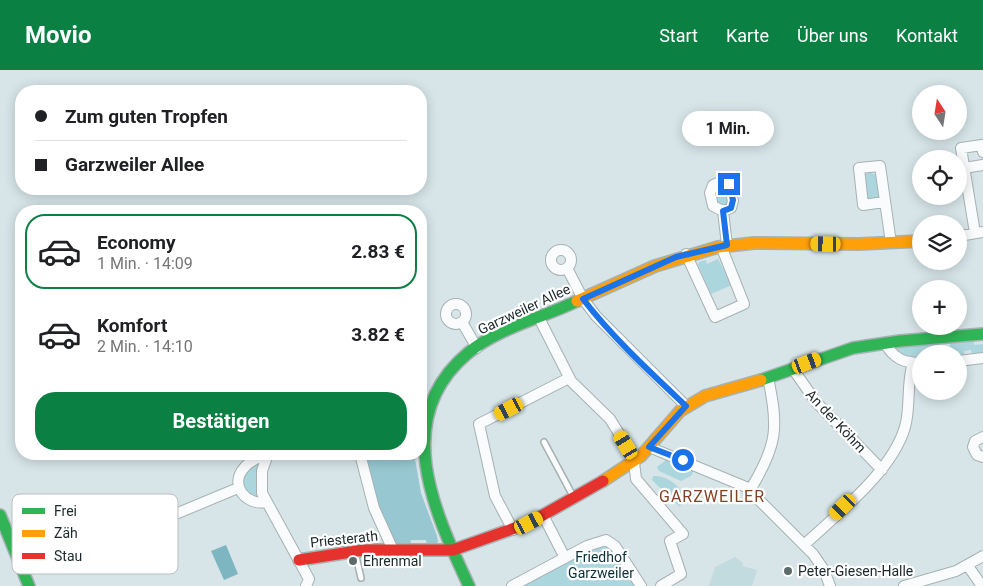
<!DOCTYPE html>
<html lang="de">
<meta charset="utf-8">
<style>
body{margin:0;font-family:Roboto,sans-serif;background:#f2f2f2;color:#202124;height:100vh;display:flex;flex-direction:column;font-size:19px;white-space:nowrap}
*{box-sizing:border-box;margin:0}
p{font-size:16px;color:#757577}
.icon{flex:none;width:28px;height:28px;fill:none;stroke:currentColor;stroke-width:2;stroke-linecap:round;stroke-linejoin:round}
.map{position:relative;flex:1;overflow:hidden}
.drawer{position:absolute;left:15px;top:135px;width:412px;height:255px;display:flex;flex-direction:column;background:#fff;border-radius:20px;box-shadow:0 2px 12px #0003}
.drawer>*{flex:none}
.top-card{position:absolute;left:15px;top:15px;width:412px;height:110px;border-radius:20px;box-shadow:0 2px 12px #0003;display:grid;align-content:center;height:110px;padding:0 20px;background:#fff}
.needle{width:32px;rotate:348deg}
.buttons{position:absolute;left:912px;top:15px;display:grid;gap:10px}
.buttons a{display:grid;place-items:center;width:55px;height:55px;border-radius:50%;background:#fff;box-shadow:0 2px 12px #0003;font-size:25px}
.end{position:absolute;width:22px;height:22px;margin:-11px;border:6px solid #1a73e8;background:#fff;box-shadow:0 0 0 2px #fff}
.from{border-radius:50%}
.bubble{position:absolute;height:35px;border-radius:18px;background:#fff;box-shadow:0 2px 12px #0003;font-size:16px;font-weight:700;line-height:35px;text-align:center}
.car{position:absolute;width:15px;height:30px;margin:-15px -8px;border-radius:6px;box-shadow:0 0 4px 1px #0007;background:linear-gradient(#f5c518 24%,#345 0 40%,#f5c518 0 76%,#345 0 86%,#f5c518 0)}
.top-card b{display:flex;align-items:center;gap:18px;height:48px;font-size:19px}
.top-card b+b{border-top:1px solid #e0e0e0}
.top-card i{width:12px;height:12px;background:#202124}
ul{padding:9px 0 0;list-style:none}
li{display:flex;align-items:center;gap:15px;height:75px;margin:0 10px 8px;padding:0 10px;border:2px solid transparent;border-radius:20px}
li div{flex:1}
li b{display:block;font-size:19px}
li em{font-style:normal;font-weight:700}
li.selected{border-color:#0b8043}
li>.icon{width:45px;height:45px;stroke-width:1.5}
.primary-button{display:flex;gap:10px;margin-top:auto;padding:10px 20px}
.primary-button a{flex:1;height:58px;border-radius:20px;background:#0b8043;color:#fff;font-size:20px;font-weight:700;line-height:58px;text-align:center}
header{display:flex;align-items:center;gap:30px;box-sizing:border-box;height:70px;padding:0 25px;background:#0b8043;color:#fff}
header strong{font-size:24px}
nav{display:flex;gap:28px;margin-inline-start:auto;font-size:18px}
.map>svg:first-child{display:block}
.built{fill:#c1dbdf}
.green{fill:#acd6de}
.forest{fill:#97c8d1}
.water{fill:#7db6c1}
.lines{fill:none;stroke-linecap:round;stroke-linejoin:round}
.lane-casing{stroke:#a6b1b3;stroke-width:8}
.street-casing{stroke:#a6b1b3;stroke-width:12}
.fast-casing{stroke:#a6b1b3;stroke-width:14}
.slow-casing{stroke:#a6b1b3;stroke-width:14}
.jam-casing{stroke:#a6b1b3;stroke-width:14}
.lane{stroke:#f9fbfc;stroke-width:5}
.street{stroke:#f9fbfc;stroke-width:10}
.fast{stroke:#30b455;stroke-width:11}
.slow{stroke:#ff9f0a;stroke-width:11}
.jam{stroke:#e5322d;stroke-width:11}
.route{stroke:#1a73e8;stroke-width:6}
.poi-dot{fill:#5d6a6c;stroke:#fff;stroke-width:2}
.labels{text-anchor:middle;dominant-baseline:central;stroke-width:4.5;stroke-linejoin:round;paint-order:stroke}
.street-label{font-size:14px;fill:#1c2729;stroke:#fff}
.park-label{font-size:14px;fill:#093037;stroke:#fff}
.poi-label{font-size:14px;fill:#1c2729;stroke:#fff;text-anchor:start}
.quarter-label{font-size:16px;letter-spacing:1px;fill:#834124;stroke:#fff}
.key{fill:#fff;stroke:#bbbebf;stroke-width:1}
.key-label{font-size:14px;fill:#1c2729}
</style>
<header>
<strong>Movio</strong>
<nav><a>Start</a><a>Karte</a><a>Über uns</a><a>Kontakt</a></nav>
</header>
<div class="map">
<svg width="983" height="516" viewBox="0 0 983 516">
<rect width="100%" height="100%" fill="#d7e5e8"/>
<path class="built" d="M 735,487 L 743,493 L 742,496 L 757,500 L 752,516 L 709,516 L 715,497 Z"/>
<path class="green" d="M 869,102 L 878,106 L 880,125 L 877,129 L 868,130 L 864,126 L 863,107 Z
M 723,116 L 727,118 L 730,134 L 725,137 L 717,136 L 714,119 Z
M 718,189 L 732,215 L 711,224 L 698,195 L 699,192 L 706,190 L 707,194 Z
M 973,268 L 974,275 L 983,274 L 983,285 L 972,286 L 971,280 L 964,281 L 965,287 L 960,288 L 959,281 L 952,284 L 921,284 L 921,289 L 906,288 L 898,284 L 898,278 L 895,276 L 940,271 L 941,277 L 950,277 L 950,270 Z
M 666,390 L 694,400 L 691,406 L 681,411 L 659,401 L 657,397 Z
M 260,391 L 259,395 L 259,428 L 248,425 L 241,411 L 249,397 Z
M 653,406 C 666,405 680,415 684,427 L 680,437 L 652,410 Z
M 609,473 L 639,516 L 517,516 L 597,474 Z"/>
<path class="forest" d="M 362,384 L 392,384 L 398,390 L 415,389 L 421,423 L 437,466 L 438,472 L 434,476 L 427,476 L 426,470 L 411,470 L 410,477 C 407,476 402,477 398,476 C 383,469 367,401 362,384 Z"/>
<path class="water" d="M 226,475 L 238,504 L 224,510 L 211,481 Z"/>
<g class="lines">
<g class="lane-casing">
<path id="lane" d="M 544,372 L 573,426
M 355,482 L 361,508"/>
</g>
<g class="street-casing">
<path id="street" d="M 964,98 L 983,95
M 884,132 L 863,135 L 859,98 L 880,96 L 891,173
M 723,141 L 713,136 L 710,123 L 713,115 L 722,111 L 729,115 L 733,131 L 731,138 L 723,141 L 727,175
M 975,163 L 961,78 L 982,75 L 983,82
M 959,166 L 983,162
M551 190a10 10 0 1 1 20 0a10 10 0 1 1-20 0Z
M 686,184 L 715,247 L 744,234 L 721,176
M 567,198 L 583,229 L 596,246 L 686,336
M446 244a10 10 0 1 1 20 0a10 10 0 1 1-20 0Z
M 539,248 L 571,311 L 610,349 L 626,375 L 634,392 L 636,409 L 683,464 L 670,471 L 681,504 L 661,516
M 462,252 L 477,278
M 885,273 C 894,289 904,293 921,293
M 959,291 L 983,288
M 793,299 L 816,332 L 882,400
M 983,367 L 975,371 L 973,377 L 977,385 L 983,387
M 649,377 L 746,417 L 813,484 L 824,500 L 830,516
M 268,384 L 262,401 L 262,423 L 309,509 L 306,516
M 360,384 L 374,438 L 393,480
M 750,420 C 777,376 779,358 768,308
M 266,432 C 246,436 229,415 244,398 C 250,390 260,387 268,384
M 543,445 L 565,488
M 513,460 L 495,426 L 479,354 L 569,308
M102 482a12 12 0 1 1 24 0a12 12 0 1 1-24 0Z
M 117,471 L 130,463 L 238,418
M 804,475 C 838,443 892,402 905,357 C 911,336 906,314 913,293
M 968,496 L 982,516
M 512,516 L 587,476 L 606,470 L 615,476 L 641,516
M 904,516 L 956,501 L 983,486"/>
</g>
<g class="fast-casing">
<path id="fast" d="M 761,310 L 853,278 L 900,271 L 983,264
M 0,445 L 29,516
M 469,516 C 434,441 390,348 468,283 C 498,258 542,248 577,231"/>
</g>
<g class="slow-casing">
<path id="slow" d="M 577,231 L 655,196 L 718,177 L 754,173 L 859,174 L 921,171
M 603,411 L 641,386 L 680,341 L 705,326 L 761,310"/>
</g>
<g class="jam-casing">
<path id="jam" d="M 299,490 L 364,480 L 453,480 L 529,453 L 603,411"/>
</g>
<use href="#lane" class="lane"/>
<use href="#street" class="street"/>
<use href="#fast" class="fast"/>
<use href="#slow" class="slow"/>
<use href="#jam" class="jam"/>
</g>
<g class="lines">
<path class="route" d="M 683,390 L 649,377 L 686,336 C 650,302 613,268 583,229 L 676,187 L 727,175 L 723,141 L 731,138 L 733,130 L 729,114"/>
</g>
<g class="poi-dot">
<circle cx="353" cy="491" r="5"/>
<circle cx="788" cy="501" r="5"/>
</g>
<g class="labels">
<g class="street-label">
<text transform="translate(524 239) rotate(-25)">Garzweiler Allee</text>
<text transform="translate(836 351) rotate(47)">An der Köhm</text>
<text transform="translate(344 469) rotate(-6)">Priesterath</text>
</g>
<g class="park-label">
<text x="601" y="487">Friedhof<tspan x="601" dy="16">Garzweiler</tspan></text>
</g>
<g class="poi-label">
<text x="363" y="491">Ehrenmal</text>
<text x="798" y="501">Peter-Giesen-Halle</text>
</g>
<g class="quarter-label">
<text x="712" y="426">GARZWEILER</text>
</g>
</g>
<rect x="12" y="424" width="166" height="80" rx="8" class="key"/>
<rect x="22" y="438" width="23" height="6" fill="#30b455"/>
<rect x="22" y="460" width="23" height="7" fill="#ff9f0a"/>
<rect x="22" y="483" width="23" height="6" fill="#e5322d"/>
<g class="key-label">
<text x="54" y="446">Frei</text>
<text x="54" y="468">Zäh</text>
<text x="54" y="491">Stau</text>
</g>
</svg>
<div class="buttons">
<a><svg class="needle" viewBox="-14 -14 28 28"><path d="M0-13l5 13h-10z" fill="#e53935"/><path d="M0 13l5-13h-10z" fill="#757577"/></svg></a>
<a><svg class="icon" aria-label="locate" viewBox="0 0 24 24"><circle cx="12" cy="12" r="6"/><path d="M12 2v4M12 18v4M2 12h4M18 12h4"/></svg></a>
<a><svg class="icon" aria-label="layers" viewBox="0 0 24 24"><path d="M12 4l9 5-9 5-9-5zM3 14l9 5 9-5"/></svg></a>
<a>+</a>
<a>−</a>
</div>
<i class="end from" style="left:683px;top:390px"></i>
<i class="end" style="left:729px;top:114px"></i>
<div class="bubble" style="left:682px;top:41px;width:92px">1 Min.</div>
<i class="car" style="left:826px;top:174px;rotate:271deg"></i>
<i class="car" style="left:807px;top:293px;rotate:69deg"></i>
<i class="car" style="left:509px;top:339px;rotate:243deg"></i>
<i class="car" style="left:626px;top:375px;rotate:329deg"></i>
<i class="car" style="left:843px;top:437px;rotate:226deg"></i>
<i class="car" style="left:529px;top:453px;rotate:63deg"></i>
<div class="top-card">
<b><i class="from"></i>Zum guten Tropfen</b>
<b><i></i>Garzweiler Allee</b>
</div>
<section class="drawer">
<ul>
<li class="selected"><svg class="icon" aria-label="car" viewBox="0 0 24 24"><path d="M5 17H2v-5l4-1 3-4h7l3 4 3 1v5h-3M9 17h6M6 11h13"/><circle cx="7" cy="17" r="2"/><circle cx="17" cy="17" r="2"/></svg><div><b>Economy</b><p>1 Min. · 14:09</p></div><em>2.83 €</em></li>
<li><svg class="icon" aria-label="car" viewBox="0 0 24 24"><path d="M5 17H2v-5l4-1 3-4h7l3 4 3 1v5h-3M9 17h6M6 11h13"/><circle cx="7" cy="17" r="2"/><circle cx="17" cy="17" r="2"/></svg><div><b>Komfort</b><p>2 Min. · 14:10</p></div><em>3.82 €</em></li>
</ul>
<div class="primary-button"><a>Bestätigen</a></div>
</section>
</div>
